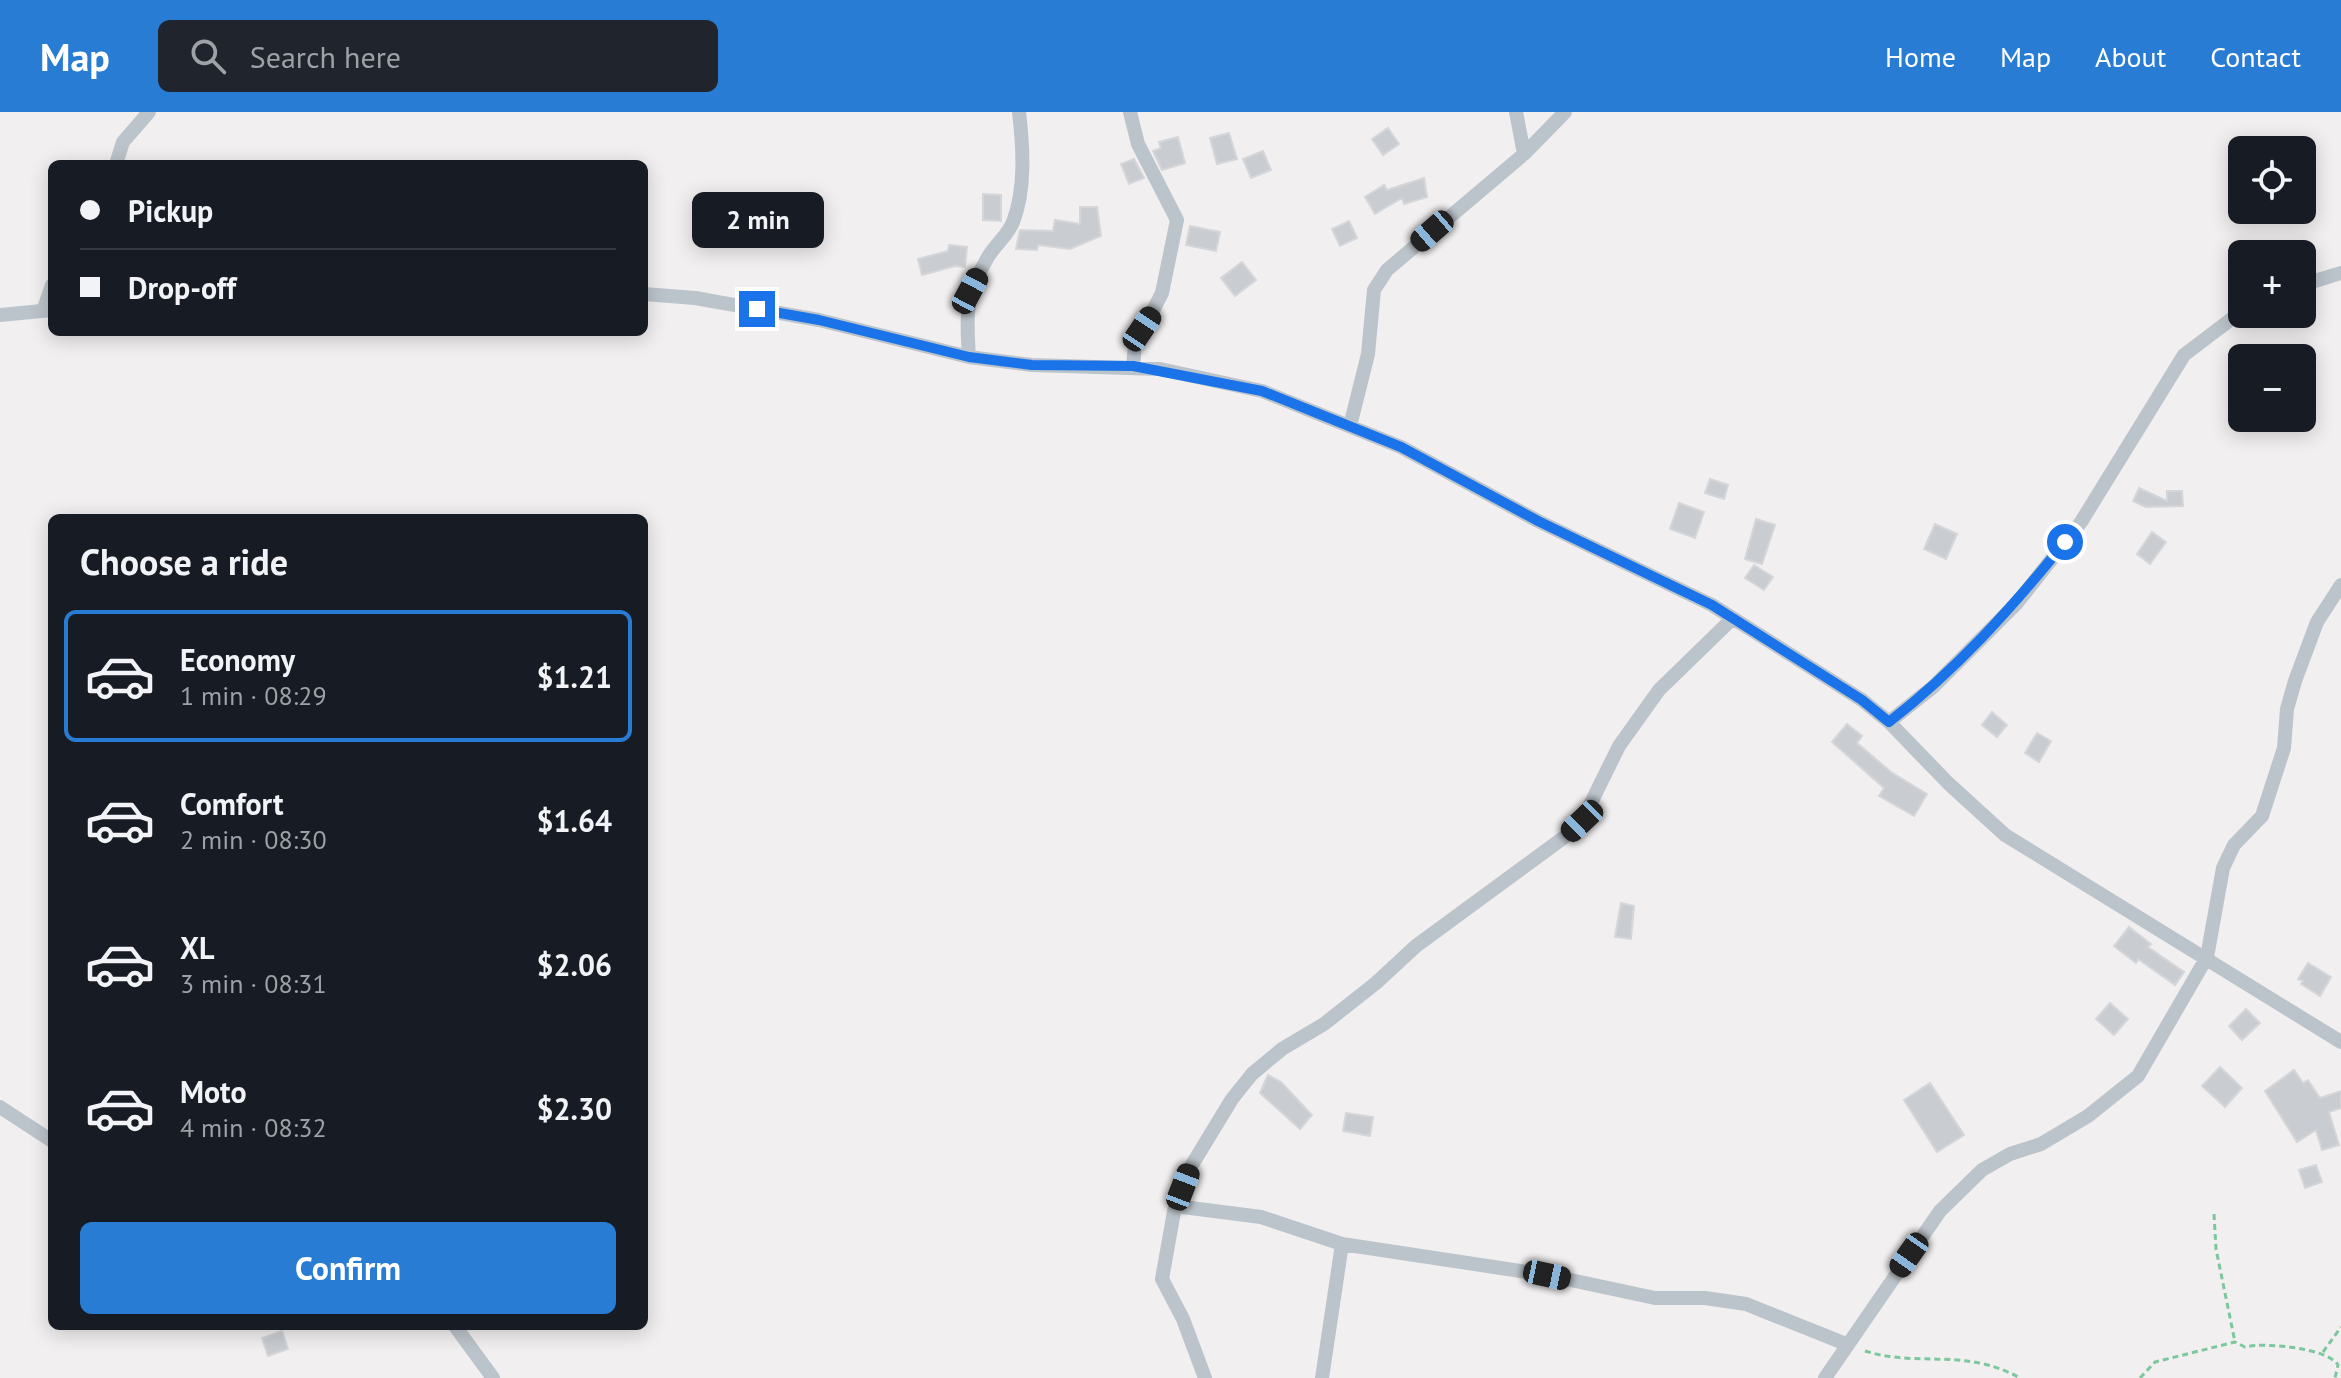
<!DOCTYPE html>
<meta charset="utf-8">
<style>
body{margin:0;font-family:"PT Sans",sans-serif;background:#20242c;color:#f1f3f6;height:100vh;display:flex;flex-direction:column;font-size:30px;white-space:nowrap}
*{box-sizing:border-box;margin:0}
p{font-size:26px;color:#9ea1a6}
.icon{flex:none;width:44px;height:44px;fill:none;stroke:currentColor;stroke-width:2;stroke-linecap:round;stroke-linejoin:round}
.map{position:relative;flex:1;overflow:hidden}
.panel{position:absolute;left:48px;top:402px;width:600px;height:816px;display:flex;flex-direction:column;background:#171b24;border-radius:12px;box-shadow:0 4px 20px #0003}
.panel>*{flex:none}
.guide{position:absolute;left:48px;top:48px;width:600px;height:176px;border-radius:12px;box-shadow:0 4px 20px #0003;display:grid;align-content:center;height:176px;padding:0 32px;background:#171b24}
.controls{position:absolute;left:2228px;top:24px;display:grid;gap:16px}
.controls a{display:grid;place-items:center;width:88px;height:88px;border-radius:12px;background:#171b24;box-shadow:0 4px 20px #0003;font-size:40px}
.end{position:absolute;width:36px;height:36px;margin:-18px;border:10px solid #1a73e8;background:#fff;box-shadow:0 0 0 4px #fff}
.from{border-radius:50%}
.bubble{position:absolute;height:56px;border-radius:12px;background:#171b24;box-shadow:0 4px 20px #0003;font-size:26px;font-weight:700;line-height:56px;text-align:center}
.car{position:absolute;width:24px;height:48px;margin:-24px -12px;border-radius:10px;box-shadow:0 0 6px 2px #0007;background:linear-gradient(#222 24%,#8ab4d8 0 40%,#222 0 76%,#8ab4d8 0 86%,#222 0)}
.guide b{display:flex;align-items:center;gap:28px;height:76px;font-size:30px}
.guide b+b{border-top:2px solid #363941}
.guide i{width:20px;height:20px;background:#f1f3f6}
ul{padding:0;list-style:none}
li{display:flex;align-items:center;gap:24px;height:132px;margin:0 16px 12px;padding:0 16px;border:4px solid transparent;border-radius:12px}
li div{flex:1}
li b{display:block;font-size:30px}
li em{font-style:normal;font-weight:700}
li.current{border-color:#287cd3}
li>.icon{width:72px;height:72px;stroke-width:1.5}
h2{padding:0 32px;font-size:36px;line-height:96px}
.cta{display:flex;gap:16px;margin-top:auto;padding:16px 32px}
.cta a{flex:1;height:92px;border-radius:12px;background:#287cd3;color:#fff;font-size:32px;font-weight:700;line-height:92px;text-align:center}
header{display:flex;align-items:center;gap:48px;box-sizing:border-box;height:112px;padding:0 40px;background:#287cd3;color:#fff}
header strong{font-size:38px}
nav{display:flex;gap:44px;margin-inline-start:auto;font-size:28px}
.search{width:560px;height:72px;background:#20242c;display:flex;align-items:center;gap:20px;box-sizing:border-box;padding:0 28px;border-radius:12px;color:#9ea1a6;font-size:30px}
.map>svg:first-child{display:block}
.building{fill:#c9ccd1;stroke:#d4d6da;stroke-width:2}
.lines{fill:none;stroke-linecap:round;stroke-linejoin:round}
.path{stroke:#7cc79e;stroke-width:3;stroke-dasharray:6 4;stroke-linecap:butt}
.street{stroke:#bcc4cb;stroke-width:14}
.route{stroke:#1a73e8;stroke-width:10}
</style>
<header>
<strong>Map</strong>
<div class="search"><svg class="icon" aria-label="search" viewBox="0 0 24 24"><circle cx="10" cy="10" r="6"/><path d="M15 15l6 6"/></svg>Search here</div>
<nav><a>Home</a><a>Map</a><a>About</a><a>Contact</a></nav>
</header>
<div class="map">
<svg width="2341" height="1266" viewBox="0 0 2341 1266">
<rect width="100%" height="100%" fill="#f1efef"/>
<path class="building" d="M 1388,16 L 1399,32 L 1383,43 L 1372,27 Z
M 1229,21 L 1237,47 L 1217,52 L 1210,26 Z
M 1178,25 L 1185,51 L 1162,58 L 1153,39 L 1161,36 L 1159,30 Z
M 1263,39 L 1271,58 L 1251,66 L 1243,47 Z
M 1134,47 L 1144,66 L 1129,72 L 1121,52 Z
M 1424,66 L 1427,85 L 1404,92 L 1402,86 L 1375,102 L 1365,85 L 1384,73 L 1387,78 Z
M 983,82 L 1001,83 L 1001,109 L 983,108 Z
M 1080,95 L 1097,95 L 1101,124 L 1070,137 L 1038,133 L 1037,138 L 1016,137 L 1020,118 L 1053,119 L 1055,108 L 1080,112 Z
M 1349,109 L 1357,126 L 1340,134 L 1332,117 Z
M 1190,114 L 1220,120 L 1216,139 L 1186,133 Z
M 949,133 L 967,135 L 965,155 L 955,154 L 922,163 L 918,147 L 948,139 Z
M 1242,150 L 1256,168 L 1235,184 L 1221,166 Z
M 1710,367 L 1728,373 L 1724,387 L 1705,381 Z
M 2139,376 L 2167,389 L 2167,379 L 2182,379 L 2183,394 L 2146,395 L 2133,389 Z
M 1679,391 L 1704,400 L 1695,426 L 1670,417 Z
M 1756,407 L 1775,413 L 1762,452 L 1745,447 Z
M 1935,412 L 1957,422 L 1946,447 L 1924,437 Z
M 2152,420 L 2166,430 L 2150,452 L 2137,442 Z
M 1754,453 L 1773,465 L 1764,478 L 1745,466 Z
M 1992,600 L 2007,613 L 1997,625 L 1982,613 Z
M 1847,612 L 1862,624 L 1857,631 L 1891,660 L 1927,682 L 1914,704 L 1879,684 L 1884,676 L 1832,630 Z
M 2037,621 L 2051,629 L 2039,650 L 2025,641 Z
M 1621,791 L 1634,794 L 1631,827 L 1615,825 Z
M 2129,815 L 2151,832 L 2148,835 L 2184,860 L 2175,873 L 2138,847 L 2136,851 L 2114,834 Z
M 2308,851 L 2331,865 L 2320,884 L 2301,872 L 2303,869 L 2298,867 Z
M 2110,891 L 2128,907 L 2114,923 L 2096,907 Z
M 2246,897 L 2260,911 L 2242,928 L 2229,914 Z
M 2220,955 L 2242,976 L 2225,995 L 2202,974 Z
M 2294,958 L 2303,971 L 2308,968 L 2320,986 L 2341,979 L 2341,996 L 2329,1000 L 2339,1033 L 2322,1038 L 2316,1018 L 2297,1030 L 2265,979 Z
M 1268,963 L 1281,970 L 1312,1003 L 1300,1017 L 1260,981 Z
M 1930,971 L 1964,1023 L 1937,1040 L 1904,988 Z
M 1346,1001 L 1373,1005 L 1370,1024 L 1343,1019 Z
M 2316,1053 L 2322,1070 L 2305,1076 L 2299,1058 Z
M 282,1219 L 288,1237 L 268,1244 L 262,1226 Z"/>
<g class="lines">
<path class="path" d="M 2214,1102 L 2216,1137 L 2235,1230
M 1865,1239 C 1920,1256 1964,1235 2020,1266
M 2323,1240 L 2341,1215
M 2140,1266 L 2155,1250 L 2235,1230 L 2245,1235 C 2264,1230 2328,1236 2338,1253 L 2335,1266"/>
<path class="street" d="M 1130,0 L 1138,32 L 1177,108 L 1162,181 L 1135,233 L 1133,254
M 1516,0 L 1524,42
M 116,52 L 123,30 L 149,0
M 2302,173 L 2341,161
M 644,182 L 695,186 L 819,208 L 969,245 L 1032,253 L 1160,257 L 1262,279 L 1401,335 L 1538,409 L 1712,493 L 1862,588 L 1889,610 L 1948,671 L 2005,723 L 2341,930
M 43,199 L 52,173
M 0,203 L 52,198
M 969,245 C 966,203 965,183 988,145 C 995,133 1008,123 1013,110 C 1026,77 1023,34 1019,0
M 1350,314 L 1368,242 L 1374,178 L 1387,158 L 1524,42 L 1565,0
M 1889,610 L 1933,575 L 2017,491 L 2081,410 L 2184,243 L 2242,199
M 0,995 L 52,1029
M 1175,1094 L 1162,1167 L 1183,1207 L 1205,1266
M 1342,1132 L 1547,1163 L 1655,1186 L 1705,1186 L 1746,1192 L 1846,1232
M 455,1214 L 493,1266
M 1322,1266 L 1342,1132 L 1261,1105 L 1175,1094 L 1190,1056 L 1232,987 L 1252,962 L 1282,937 L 1324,912 L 1376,871 L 1416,834 L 1570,721 L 1582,709 L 1619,634 L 1659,578 L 1732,507
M 1825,1266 L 1940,1099 L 1982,1058 L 2010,1042 L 2041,1032 L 2088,1004 L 2138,964 L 2207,845 L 2223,756 L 2234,733 L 2262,704 L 2284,636 L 2287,597 L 2295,569 L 2317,510 L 2341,473"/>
</g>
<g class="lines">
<path class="route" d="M 757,197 L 819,208 L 969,245 L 1032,253 L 1133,254 L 1262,279 L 1401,335 L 1538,409 L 1712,493 L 1862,588 L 1889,610 C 1956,558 2012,496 2065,430"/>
</g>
</svg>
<div class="controls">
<a><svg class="icon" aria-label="locate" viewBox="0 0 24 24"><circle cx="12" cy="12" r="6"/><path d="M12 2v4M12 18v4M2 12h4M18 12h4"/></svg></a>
<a>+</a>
<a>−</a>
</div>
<i class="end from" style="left:2065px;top:430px"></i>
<i class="end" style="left:757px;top:197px"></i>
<div class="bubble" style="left:692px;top:80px;width:132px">2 min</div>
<i class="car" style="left:1432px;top:119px;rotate:229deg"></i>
<i class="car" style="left:970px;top:179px;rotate:28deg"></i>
<i class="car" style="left:1142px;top:217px;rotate:34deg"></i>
<i class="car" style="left:1582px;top:709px;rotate:226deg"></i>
<i class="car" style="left:1183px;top:1075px;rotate:21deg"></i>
<i class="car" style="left:1909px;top:1143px;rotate:215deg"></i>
<i class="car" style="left:1547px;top:1163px;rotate:102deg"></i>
<div class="guide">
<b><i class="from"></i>Pickup</b>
<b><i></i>Drop-off</b>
</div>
<section class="panel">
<h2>Choose a ride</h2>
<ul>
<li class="current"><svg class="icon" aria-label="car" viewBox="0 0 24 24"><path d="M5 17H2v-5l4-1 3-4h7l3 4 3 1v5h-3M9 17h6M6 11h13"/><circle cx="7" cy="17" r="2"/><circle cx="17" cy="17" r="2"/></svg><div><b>Economy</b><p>1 min · 08:29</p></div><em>$1.21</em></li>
<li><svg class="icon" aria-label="car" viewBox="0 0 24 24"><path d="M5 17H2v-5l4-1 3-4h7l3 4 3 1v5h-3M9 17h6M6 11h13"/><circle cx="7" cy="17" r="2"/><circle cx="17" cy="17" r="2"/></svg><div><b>Comfort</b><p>2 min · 08:30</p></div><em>$1.64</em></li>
<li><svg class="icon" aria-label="car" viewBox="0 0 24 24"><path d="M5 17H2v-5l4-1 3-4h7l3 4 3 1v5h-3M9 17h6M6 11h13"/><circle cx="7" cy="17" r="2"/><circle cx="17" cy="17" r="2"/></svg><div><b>XL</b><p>3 min · 08:31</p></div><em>$2.06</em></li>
<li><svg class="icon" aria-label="car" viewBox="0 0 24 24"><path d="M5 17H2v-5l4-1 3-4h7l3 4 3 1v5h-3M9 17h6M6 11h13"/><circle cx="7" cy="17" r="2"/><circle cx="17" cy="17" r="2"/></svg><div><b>Moto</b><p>4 min · 08:32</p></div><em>$2.30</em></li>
</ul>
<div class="cta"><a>Confirm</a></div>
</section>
</div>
